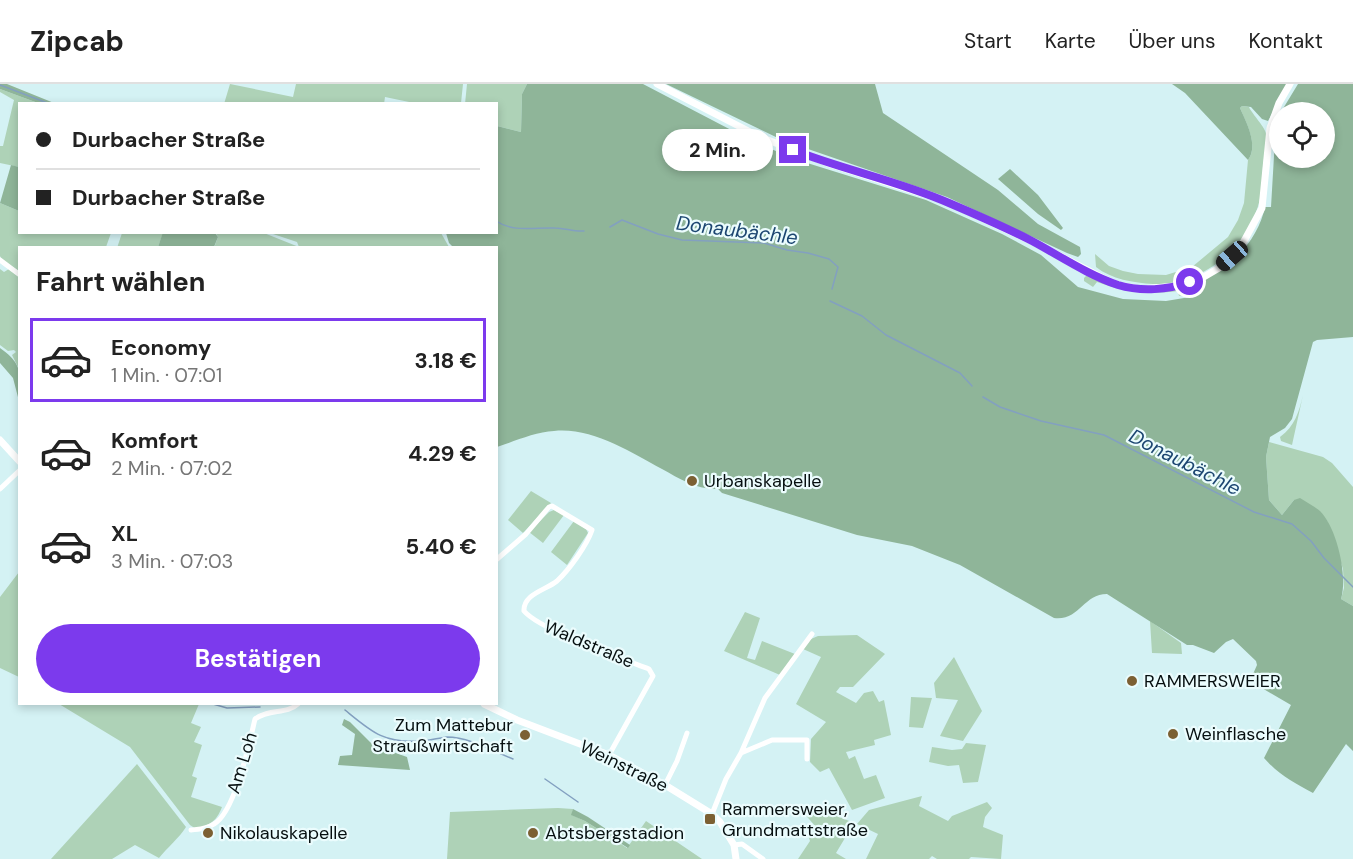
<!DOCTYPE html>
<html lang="de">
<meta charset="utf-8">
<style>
body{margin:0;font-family:"DM Sans",sans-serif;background:#f2f2f2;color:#222;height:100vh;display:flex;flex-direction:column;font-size:22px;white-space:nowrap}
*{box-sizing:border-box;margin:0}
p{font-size:20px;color:#767676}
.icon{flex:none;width:33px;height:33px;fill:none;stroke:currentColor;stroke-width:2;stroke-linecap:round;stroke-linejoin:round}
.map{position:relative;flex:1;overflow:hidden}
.drawer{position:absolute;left:18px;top:162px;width:480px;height:459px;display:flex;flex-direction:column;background:#fff;border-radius:0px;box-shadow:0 3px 9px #0003}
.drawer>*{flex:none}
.banner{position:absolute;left:18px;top:18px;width:480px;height:132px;border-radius:0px;box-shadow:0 3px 9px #0003;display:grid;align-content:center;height:132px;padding:0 18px;background:#fff}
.fabs{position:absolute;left:1269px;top:18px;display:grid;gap:12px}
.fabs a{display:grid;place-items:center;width:66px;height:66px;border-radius:50%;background:#fff;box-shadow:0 3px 9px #0003;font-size:30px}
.end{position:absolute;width:27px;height:27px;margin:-14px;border:8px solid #7c3aed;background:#fff;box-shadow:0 0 0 3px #fff}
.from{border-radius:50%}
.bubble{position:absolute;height:42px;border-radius:21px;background:#fff;box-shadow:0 3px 9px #0003;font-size:20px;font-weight:700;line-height:42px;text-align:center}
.car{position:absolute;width:18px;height:36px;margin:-18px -9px;border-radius:8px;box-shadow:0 0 4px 2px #0007;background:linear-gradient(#222 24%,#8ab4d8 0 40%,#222 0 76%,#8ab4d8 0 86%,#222 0)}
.banner b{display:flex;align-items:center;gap:21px;height:57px;font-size:22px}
.banner b+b{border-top:2px solid #e0e0e0}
.banner i{width:15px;height:15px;background:#222}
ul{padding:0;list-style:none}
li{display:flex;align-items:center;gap:18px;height:84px;margin:0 12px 9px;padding:0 6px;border:3px solid transparent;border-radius:0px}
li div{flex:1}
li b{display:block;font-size:22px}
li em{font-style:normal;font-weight:700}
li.on{border-color:#7c3aed}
li>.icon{width:54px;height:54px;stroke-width:1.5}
h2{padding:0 18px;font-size:27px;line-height:72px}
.primary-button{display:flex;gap:12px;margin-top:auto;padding:12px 18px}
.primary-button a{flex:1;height:69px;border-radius:36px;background:#7c3aed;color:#fff;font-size:24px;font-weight:700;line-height:69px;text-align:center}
header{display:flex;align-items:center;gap:36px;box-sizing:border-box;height:84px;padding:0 30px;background:#fff;border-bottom:2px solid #e0e0e0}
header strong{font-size:28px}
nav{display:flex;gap:33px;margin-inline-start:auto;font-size:21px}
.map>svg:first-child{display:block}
.green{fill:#aed2b7}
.forest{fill:#8fb599}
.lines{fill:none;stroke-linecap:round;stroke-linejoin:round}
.stream{stroke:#83a0c0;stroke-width:1.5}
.minor{stroke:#fff;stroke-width:5}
.tertiary{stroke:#fff;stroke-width:7}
.route{stroke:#7c3aed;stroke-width:8}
.poi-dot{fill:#7c6033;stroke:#ebfcfd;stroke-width:2}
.labels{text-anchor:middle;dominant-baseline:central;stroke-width:4.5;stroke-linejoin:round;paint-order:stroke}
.poi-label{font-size:18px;fill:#060f10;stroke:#ebfcfd;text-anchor:start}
.street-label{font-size:18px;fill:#060f10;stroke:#ebfcfd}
.water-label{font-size:20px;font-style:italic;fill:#1c4671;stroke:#ebfcfd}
</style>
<header>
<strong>Zipcab</strong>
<nav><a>Start</a><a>Karte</a><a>Über uns</a><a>Kontakt</a></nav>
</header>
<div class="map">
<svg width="1353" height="775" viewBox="0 0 1353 775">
<rect width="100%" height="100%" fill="#d4f2f4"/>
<path class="green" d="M 230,0 L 293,13 L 296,0 L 463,0 L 461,19 L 414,19 L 385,13 L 384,20 L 224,20 Z
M 467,0 L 527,0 L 522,10 L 521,48 L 497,42 L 496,20 L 465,20 Z
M 0,5 L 38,19 L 20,20 L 19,83 L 0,79 L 0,62 L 3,62 L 14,16 L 0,8 Z
M 1242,22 L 1249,23 C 1252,30 1266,44 1266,50 C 1267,60 1264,72 1263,82 C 1262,97 1262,114 1256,128 C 1241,169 1198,202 1153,200 C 1134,199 1111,195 1096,183 L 1095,170 L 1109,182 L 1123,187 L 1138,190 L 1166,191 L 1192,183 L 1228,153 L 1238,136 L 1244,119 L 1248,76 C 1259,62 1246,38 1240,24 Z
M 0,119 L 19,127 L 20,148 L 111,149 L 106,163 L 20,164 L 19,187 L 2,176 L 0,172 Z
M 215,148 L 264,149 L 299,163 L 297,158 L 270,149 L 441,149 L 449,163 L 214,164 L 218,153 Z
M 122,149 L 163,149 L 158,163 L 117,164 Z
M 0,185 L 4,188 L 9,185 L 19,193 L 19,285 L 12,271 L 16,268 L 14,266 L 8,267 L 0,261 Z
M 1087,191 C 1117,206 1151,211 1184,203 L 1188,210 L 1179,212 L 1178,207 C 1149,211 1125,208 1097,198 L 1093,203 L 1084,197 L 1084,194 Z
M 1303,311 L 1292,361 L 1281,357 L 1280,353 C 1295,342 1299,328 1303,311 Z
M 1269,358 L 1323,373 L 1332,379 L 1353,403 L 1353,522 L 1341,515 L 1344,504 L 1343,485 L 1327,437 L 1294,416 L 1282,431 L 1269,416 L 1266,373 Z
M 531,407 L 551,419 L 523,449 L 508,436 Z
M 554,426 L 564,431 L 543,459 L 529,448 L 549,428 Z
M 574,437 L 586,445 L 588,449 L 567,481 L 551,468 Z
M 19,488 L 19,593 L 0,584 L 0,513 Z
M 745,528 L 760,534 L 747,574 L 755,576 L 762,557 L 795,570 L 780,591 L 724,567 Z
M 1150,537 L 1181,559 L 1182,570 L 1152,569 Z
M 857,551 L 885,570 L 853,603 L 840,603 L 836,608 L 856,619 L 864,609 L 873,607 L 879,618 L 884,616 L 891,651 L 874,656 L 875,661 L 846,668 L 849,675 L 855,672 L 864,695 L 876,691 L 885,714 L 852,726 L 829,684 L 820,688 L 810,678 L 811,655 L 826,638 L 796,620 L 821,573 L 803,565 L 811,555 L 818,552 Z
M 954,573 L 982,627 L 963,657 L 940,652 L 958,616 L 936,614 L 934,599 Z
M 911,613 L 932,614 L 923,644 L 909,643 Z
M 59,620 L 199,620 L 191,639 L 201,643 L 194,658 L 202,661 L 192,692 L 197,694 L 191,713 L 222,723 C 216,738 211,740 196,745 L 190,741 L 130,663 Z
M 966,659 L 986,661 L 978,698 L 963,699 L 959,681 L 948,682 L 929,678 L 932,663 L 952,666 L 962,665 Z
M 137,680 L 186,743 C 180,753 167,764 159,774 L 135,761 L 112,775 L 51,775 Z
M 922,712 L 919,722 L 948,737 L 952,732 L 987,718 L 992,724 L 985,733 L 983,743 L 1003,751 L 1001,775 L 971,773 L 969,775 L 937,775 L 932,772 L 929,775 L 866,775 L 878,750 L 857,740 L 869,726 Z
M 558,724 L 573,725 L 572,731 L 585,737 L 627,764 L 646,737 L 702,775 L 447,775 L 450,728 Z
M 802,727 L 832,730 L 854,739 L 836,769 L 846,775 L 798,775 L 810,757 L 809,754 L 816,743 Z"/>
<path class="forest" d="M 0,0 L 7,0 L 54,19 L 38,19 L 0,5 Z
M 527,0 L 643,0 L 758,60 L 804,78 L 926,116 L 1002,150 L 1041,171 L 1078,203 L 1123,215 L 1166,217 L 1190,213 L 1184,203 C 1196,197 1211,192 1222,185 C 1243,171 1260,147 1265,123 L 1271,123 L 1275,55 L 1279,34 L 1280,74 L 1324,74 L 1324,28 L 1281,28 L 1298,0 L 1353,0 L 1353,253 L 1317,256 L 1313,258 L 1292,335 L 1285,344 L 1270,353 L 1266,373 L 1269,416 L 1282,431 L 1294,416 L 1300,414 C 1306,418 1314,422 1320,427 C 1337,444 1348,492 1341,515 L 1353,522 L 1353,667 L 1346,660 L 1313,709 C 1294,699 1278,690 1264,674 L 1291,621 L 1250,597 L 1257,581 L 1256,577 L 1233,555 L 1226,558 L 1214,569 L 1193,561 L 1187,561 L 1107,510 C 1083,510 1080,537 1054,534 L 960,481 L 912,462 L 857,451 L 722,409 L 718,405 C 697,406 680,395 662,385 C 630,368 592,343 554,347 C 535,348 515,357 497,363 L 496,164 L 453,163 L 449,159 L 446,149 L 496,148 L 497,42 L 521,48 L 522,10 Z
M 666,0 L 875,0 L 883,29 L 998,106 L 1038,140 L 1080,163 L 1081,170 L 1078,173 L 1067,169 L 947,113 L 782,56 Z
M 1172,0 L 1288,0 L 1268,37 L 1262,35 L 1251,23 L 1242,22 L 1240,24 C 1246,38 1259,61 1248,76 L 1185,9 Z
M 11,81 L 19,83 L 19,127 L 0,119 Z
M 1010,85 L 1038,111 L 1063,144 L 1061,146 L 1038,130 L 998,95 Z
M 163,148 L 215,149 L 218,153 L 214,163 L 158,163 Z
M 0,264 C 24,281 20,290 19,317 L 13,294 L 0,279 Z
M 344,635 L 350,638 L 373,661 L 407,673 L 410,686 L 338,681 L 340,672 L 352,671 L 355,650 L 342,641 Z
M 573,725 L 588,733 L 630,761 L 628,764 L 585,737 L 571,731 Z"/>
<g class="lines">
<path class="stream" d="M 0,1 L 50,20
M 496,137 C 514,149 535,143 555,144 C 565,144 574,148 584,147
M 610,143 L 622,136 L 658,150 L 682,156 L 764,159 L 787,166 L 808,169 L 829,175 L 838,183 L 832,205
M 830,217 L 862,232 L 886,251 L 960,289 L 972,302
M 983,313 L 1000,323 L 1041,337 L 1104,351 L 1254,428 L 1292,440 L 1311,457 L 1324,474 L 1353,503
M 213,620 L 227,624 L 260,623
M 345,626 C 372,648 383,659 419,657 C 428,657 438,654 447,653 C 469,653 493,667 513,675
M 545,695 L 578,718"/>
<path class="minor" d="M 0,176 L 20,191
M 0,405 L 20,386
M 496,476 L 526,450 L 549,423 L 552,422 L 592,446 C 587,461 569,486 557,497 C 546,506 523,510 524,527 C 540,546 623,575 649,585 L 653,592 L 609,671
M 741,669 L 765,614 L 812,550
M 665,701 L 677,677 L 687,649
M 712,730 L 726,695 L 741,669 L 772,656 L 807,656 L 807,675
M 191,746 C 200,745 207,745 214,740 C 235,728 249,660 255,635 C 270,624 286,631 298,620
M 734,761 L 742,760 L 763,775"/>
<path class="tertiary" d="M 657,0 L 760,53 L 830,80 L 948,118 L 1029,156 L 1105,195 L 1118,201 L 1140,205 L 1178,202 L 1202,194 L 1219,184 L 1243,159 L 1262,124 L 1270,44 L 1279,19 L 1290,0
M 0,356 L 20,378
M 484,620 L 517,636 L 609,671 L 665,701 L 712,730 L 720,738 L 734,761 L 736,775"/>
</g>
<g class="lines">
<path class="route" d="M 793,66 C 844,86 899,97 949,119 C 977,131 1005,143 1032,157 C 1060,172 1088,191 1118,201 C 1141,208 1168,206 1190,198"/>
</g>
<g class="poi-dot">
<circle cx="692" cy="397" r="6"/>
<circle cx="1132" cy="597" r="6"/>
<circle cx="1173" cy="650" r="6"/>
<circle cx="525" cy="651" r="6"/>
<rect x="704" y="729" width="12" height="12" rx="3"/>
<circle cx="208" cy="749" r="6"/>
<circle cx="533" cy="749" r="6"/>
</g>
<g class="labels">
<g class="poi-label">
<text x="704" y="397">Urbanskapelle</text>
<text x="1144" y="597">RAMMERSWEIER</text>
<text x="513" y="641" text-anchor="end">Zum Mattebur<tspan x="513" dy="21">Straußwirtschaft</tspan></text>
<text x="1185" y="650">Weinflasche</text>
<text x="722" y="725">Rammersweier,<tspan x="722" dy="21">Grundmattstraße</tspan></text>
<text x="220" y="749">Nikolauskapelle</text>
<text x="545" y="749">Abtsbergstadion</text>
</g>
<g class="street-label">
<text transform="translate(589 560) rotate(23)">Waldstraße</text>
<text transform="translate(242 679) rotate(-73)">Am Loh</text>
<text transform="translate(624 682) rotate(26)">Weinstraße</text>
</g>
<g class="water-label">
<text transform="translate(737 146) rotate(7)">Donaubächle</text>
<text transform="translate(1185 378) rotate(27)">Donaubächle</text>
</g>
</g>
</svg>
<div class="fabs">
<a><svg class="icon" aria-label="locate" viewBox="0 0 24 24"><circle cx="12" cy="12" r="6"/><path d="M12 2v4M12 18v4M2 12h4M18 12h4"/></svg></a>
</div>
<i class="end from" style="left:1190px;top:198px"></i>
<i class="end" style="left:793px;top:66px"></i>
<div class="bubble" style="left:662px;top:45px;width:111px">2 Min.</div>
<i class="car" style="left:1232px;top:172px;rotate:229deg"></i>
<div class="banner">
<b><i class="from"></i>Durbacher Straße</b>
<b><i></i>Durbacher Straße</b>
</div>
<section class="drawer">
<h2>Fahrt wählen</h2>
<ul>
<li class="on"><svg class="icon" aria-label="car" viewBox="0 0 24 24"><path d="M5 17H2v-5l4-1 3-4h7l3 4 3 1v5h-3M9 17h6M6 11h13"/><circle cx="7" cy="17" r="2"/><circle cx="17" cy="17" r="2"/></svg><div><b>Economy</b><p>1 Min. · 07:01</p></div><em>3.18 €</em></li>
<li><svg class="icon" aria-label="car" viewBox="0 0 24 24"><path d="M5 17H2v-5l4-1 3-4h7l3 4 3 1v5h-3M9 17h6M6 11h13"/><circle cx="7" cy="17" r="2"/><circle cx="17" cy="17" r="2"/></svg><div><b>Komfort</b><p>2 Min. · 07:02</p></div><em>4.29 €</em></li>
<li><svg class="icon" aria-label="car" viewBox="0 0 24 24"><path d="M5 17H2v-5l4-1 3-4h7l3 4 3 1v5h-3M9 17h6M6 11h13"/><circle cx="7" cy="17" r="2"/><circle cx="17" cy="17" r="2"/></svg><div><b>XL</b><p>3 Min. · 07:03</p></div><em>5.40 €</em></li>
</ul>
<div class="primary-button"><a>Bestätigen</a></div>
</section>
</div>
